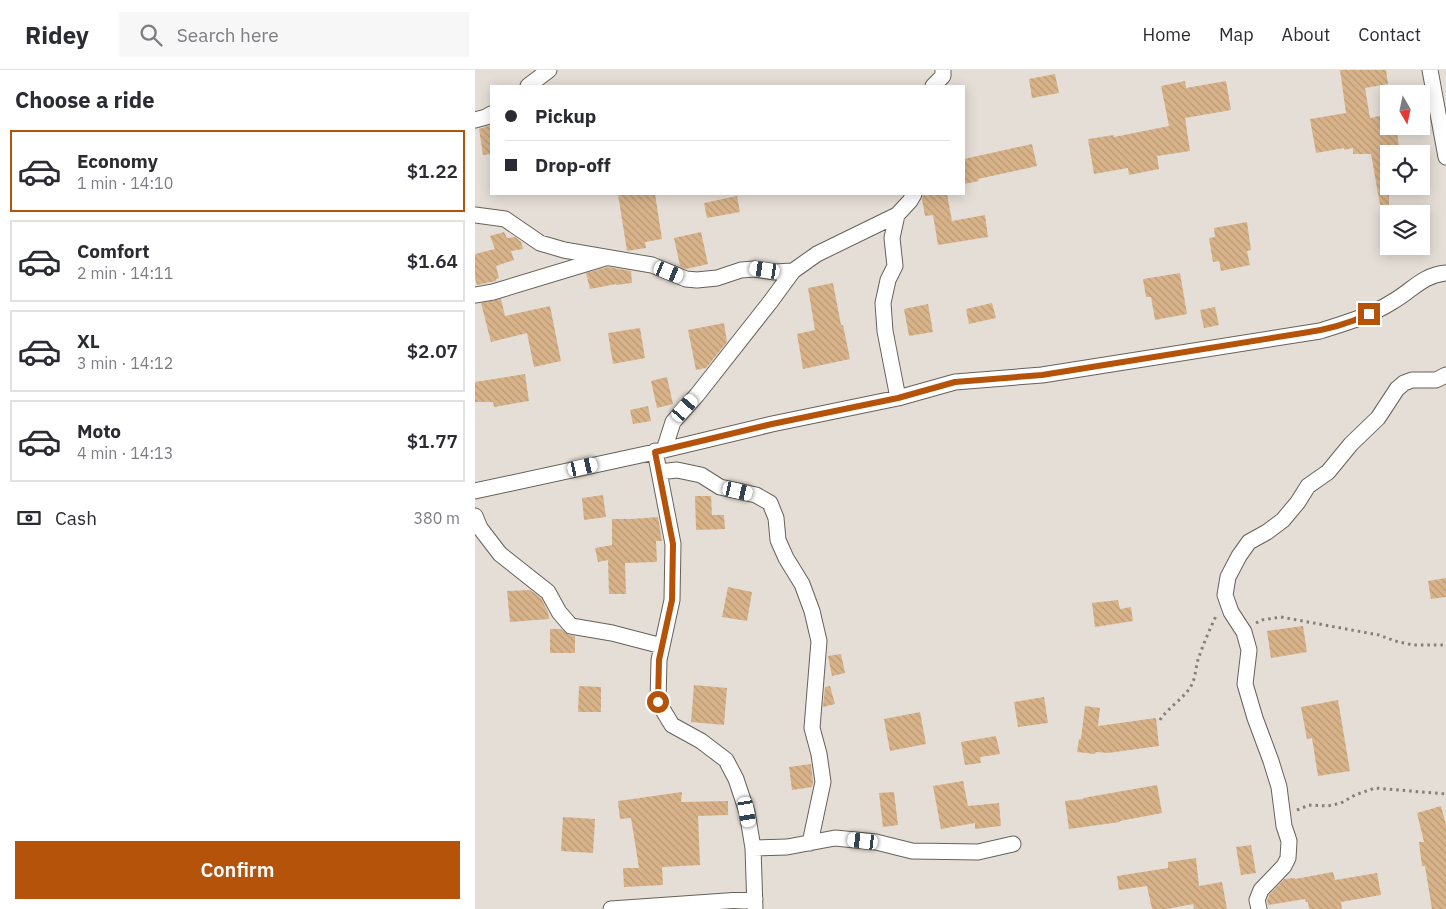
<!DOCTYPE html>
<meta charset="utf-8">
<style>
body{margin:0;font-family:"IBM Plex Sans",sans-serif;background:#f7f7f7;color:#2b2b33;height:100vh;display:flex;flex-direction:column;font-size:19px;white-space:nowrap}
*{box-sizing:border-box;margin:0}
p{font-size:16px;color:#7c7c81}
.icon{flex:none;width:28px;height:28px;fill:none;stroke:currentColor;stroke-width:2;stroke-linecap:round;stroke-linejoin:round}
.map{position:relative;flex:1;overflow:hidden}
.side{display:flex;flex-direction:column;background:#fff;width:475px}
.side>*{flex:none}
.top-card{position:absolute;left:15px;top:15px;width:475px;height:110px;border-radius:0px;box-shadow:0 2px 12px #0003;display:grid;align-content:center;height:110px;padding:0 15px;background:#fff}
.needle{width:32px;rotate:171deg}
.tools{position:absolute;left:905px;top:15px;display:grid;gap:10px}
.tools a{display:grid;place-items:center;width:50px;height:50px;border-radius:0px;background:#fff;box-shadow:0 2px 12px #0003;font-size:25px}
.end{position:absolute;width:22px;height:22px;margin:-11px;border:6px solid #b45309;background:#fff;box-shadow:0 0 0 2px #fff}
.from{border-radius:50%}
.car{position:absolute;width:15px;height:30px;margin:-15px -8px;border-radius:6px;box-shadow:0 0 4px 1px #0007;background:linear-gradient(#fff 24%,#345 0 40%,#fff 0 76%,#345 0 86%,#fff 0)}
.top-card b{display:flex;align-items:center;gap:18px;height:48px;font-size:19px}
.top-card b+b{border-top:1px solid #e1e1e2}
.top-card i{width:12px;height:12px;background:#2b2b33}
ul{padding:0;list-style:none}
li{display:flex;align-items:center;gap:15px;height:82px;margin:0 10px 8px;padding:0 5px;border:2px solid #e1e1e2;border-radius:0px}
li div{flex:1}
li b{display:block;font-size:19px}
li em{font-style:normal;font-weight:600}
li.on{border-color:#b45309}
li>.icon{width:45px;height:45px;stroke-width:1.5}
h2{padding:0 15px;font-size:22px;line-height:60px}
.pay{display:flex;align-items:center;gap:12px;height:55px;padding:0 15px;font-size:19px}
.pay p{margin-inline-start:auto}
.primary-button{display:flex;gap:10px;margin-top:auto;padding:10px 15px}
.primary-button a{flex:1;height:58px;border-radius:0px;background:#b45309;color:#fff;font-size:20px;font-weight:600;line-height:58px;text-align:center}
header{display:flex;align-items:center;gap:30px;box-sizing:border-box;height:70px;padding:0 25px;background:#fff;border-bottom:1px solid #e1e1e2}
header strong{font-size:24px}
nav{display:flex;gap:28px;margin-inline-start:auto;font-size:18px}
.search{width:350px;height:45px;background:#f7f7f7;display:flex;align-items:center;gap:12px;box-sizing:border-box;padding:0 18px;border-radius:0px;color:#7c7c81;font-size:19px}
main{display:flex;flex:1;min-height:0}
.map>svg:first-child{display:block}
.building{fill:url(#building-back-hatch)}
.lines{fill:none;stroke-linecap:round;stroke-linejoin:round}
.minor-casing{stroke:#67615a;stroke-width:17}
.path{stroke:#847f7a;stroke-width:3;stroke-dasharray:2.5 4;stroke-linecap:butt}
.minor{stroke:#fff;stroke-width:15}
.route{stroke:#b45309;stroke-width:6}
</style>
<header>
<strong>Ridey</strong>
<div class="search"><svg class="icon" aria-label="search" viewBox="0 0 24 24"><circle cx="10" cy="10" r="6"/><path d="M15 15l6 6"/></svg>Search here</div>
<nav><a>Home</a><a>Map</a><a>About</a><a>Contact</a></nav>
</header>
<main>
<section class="side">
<h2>Choose a ride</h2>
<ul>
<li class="on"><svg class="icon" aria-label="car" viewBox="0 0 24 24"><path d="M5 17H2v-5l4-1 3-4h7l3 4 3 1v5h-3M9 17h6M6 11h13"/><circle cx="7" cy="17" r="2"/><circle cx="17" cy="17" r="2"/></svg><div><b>Economy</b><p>1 min · 14:10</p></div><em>$1.22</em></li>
<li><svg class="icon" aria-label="car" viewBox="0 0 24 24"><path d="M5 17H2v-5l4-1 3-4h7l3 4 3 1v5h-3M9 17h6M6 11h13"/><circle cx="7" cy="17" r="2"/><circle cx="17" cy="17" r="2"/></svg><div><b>Comfort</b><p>2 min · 14:11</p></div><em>$1.64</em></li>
<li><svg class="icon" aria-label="car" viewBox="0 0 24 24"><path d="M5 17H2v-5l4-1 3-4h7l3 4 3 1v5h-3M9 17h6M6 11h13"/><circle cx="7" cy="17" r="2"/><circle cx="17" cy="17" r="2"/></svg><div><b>XL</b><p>3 min · 14:12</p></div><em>$2.07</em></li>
<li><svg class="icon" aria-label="car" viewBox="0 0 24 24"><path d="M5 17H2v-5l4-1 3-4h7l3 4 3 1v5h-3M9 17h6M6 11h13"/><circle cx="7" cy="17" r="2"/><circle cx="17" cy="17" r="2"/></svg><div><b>Moto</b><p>4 min · 14:13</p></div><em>$1.77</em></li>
</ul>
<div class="pay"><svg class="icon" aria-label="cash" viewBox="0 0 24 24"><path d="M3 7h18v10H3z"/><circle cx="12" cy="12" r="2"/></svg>Cash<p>380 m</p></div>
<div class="primary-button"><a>Confirm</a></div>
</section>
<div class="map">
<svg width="971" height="839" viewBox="0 0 971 839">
<defs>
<pattern id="building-back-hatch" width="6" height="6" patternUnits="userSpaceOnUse" patternTransform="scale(1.25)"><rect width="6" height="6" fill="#d8b38a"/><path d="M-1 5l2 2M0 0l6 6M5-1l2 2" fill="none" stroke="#b99976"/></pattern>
</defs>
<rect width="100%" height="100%" fill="#e5ded6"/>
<path class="building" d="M 865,0 L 911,0 L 913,14 L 890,18 L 895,48 L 914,44 L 914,56 L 921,56 L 925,84 L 914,84 L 914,139 L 906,140 L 896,84 L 878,84 L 878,78 L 869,80 L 869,78 L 841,83 L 835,49 L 871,43 Z
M 580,4 L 584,23 L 557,28 L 554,9 Z
M 710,11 L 711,18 L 751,11 L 756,40 L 710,48 L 715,81 L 682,86 L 684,99 L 654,105 L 653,98 L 619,104 L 613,69 L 639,65 L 639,67 L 694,56 L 686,16 Z
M 16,55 L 16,84 L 8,85 L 4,59 Z
M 557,74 L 562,96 L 503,109 L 504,111 L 489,114 L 489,89 Z
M 143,124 L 180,124 L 187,169 L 170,172 L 171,178 L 152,181 Z
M 448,124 L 472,124 L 477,151 L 510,145 L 513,167 L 463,175 L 458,145 L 450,146 L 447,129 Z
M 262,126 L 265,142 L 232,148 L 229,133 Z
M 772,152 L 776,180 L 772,181 L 775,195 L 746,201 L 744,191 L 738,192 L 734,168 L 740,167 L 739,158 Z
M 29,162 L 32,168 L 40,167 L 46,172 L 48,179 L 36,181 L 39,190 L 21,196 L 24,208 L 21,209 L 21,211 L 2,215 L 0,208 L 0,184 L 20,179 L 15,166 Z
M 226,162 L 233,194 L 211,199 L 205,196 L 199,168 Z
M 133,197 L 156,201 L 157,213 L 141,215 L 141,214 L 115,219 L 111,203 Z
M 705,203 L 712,244 L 680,250 L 676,227 L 671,227 L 668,209 Z
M 358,213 L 366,255 L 368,255 L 375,289 L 328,299 L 322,264 L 340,260 L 333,218 Z
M 26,229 L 30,246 L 75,236 L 86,291 L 59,297 L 52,263 L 16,272 L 6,233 Z
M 517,233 L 521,248 L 494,254 L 491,239 Z
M 453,234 L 458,262 L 434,266 L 429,239 Z
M 740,237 L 744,255 L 729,258 L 725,240 Z
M 249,253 L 252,272 L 231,298 L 221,300 L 213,260 Z
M 165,258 L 170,288 L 138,294 L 133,263 Z
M 50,304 L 54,331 L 19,337 L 18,332 L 0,332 L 0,312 Z
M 192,307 L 198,334 L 182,338 L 176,311 Z
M 173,336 L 176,351 L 158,354 L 155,340 Z
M 128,425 L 131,447 L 109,450 L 107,428 Z
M 220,426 L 236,426 L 237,445 L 249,445 L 250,459 L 221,460 Z
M 183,447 L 187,471 L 181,471 L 182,492 L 150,493 L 151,524 L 134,524 L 133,490 L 123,492 L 120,478 L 137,475 L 137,449 L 157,449 Z
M 971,508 L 971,527 L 956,529 L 953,511 Z
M 253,517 L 277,522 L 272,551 L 247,547 Z
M 55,520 L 66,528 L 73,542 L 74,549 L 35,552 L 32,521 Z
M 643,530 L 645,539 L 656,537 L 658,551 L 620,557 L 617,533 Z
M 828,556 L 832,582 L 796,588 L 792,561 Z
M 75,559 L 86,559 L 94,565 L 100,566 L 100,583 L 75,583 Z
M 366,584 L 370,603 L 357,606 L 353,586 Z
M 219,615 L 252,618 L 249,655 L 216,652 Z
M 104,616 L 126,617 L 126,642 L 103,642 Z
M 355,616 L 360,634 L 348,637 L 350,617 Z
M 569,627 L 573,653 L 543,657 L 539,632 Z
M 863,630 L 875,701 L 843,706 L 837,668 L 832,669 L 826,637 Z
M 610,636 L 625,638 L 623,656 L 681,648 L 684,676 L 633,683 L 621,682 L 620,684 L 602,682 L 604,669 L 606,669 Z
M 445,642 L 451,674 L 415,681 L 409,649 Z
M 521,666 L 525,684 L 505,687 L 506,693 L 490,695 L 486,672 Z
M 336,694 L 338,712 L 337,717 L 317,720 L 314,697 Z
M 488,711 L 493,736 L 524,733 L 526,756 L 500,759 L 500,753 L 466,759 L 458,716 Z
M 682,715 L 687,743 L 645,751 L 645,752 L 594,759 L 590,731 L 609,729 L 608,728 Z
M 207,722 L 206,732 L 253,731 L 253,745 L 223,746 L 225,795 L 187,797 L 188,815 L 149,817 L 148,798 L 164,798 L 156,748 L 145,749 L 143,731 Z
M 419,722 L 423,755 L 408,757 L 404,723 Z
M 966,736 L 971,755 L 971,839 L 957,839 L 950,796 L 947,796 L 944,772 L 949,772 L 942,743 Z
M 88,747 L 120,749 L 118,783 L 86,781 Z
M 776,775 L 781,803 L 766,805 L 761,777 Z
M 721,788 L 724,816 L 747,812 L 752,839 L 719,839 L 718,834 L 692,839 L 677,839 L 672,816 L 644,820 L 642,806 L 693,798 L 693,792 Z
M 858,802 L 860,810 L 902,803 L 906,825 L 866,832 L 867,839 L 834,839 L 833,832 L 831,832 L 830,829 L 793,835 L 792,831 L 794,825 L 809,809 L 820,808 L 820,809 Z"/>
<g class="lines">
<g class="minor-casing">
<path id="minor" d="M 955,0 L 971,87
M 53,16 L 74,0
M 458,16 L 468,6 L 468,0
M 0,50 L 11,47 L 16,44
M 0,145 L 30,149 L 65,173 L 89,180 L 177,195 L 211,209 L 222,210 L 242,208 L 266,200 L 279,199 L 300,202 L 318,201
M 0,225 L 18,222 L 130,188
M 423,328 L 410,261 L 408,233 L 413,210 L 420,196 L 417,168 L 422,145 L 435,131 L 439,124
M 189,380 L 198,352 L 222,325 L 296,231 L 318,201 L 342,184 L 422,145
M 180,381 L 198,474 L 197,530 L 184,590 L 183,632 L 197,655 L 226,671 L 251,690 L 261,709 L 272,742 L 278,778 L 280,839
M 184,402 L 202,400 L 226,405 L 245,417 L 281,425 L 295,433 L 301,448 L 303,470 L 311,488 L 327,514 L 337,541 L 344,571 L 337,658 L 344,684 L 348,712 L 335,773
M 0,421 L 189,380 L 297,354 L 423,328 L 480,312 L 567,305 L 845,261 C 870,253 895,246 917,232 C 937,221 947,205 971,203
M 0,446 L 5,458 L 25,484 L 73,522 L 84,542 L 96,556 L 137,563 L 187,576
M 278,778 L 312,777 L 360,768 L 401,772 L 437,781 L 503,782 L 538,774
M 136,839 L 280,829
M 784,839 L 782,830 L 786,820 L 809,796 L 813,788 L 814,771 L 809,756 L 804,717 L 796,691 L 780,648 L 770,614 L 774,580 L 769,562 L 756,542 L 750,525 L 753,507 L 764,486 L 774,472 L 792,462 L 808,450 L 823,432 L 833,416 L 853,402 L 876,374 L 903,348 L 922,319 L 929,313 L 937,310 L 961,310 L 971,305"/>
</g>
<path class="path" d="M 781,553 L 787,550 L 806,547 L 904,565 L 920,571 L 938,575 L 971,575
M 685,650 C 694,636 712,627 718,612 C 720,606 721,599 722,593 C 727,577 734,561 741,546
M 822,740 L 834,735 L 853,736 L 866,733 L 880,725 L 900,718 L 971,724"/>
<use href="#minor" class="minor"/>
</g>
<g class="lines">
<path class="route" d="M 183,632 L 184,590 L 197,530 L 198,474 L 180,382 L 297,354 L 423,328 L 480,312 L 567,305 L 828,263 C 850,260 873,254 894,244"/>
</g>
</svg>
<div class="tools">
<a><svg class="needle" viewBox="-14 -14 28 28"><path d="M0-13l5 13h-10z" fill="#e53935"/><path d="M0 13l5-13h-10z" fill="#7c7c81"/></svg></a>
<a><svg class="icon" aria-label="locate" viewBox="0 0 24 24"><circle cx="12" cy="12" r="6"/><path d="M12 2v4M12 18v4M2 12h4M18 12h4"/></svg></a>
<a><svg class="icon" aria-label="layers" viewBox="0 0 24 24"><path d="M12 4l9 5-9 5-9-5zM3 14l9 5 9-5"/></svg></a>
</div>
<i class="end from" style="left:183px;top:632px"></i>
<i class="end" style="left:894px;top:244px"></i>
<i class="car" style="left:290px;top:200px;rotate:279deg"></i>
<i class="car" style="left:194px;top:202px;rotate:112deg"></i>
<i class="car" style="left:210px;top:338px;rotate:41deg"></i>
<i class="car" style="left:108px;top:397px;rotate:77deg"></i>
<i class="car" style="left:263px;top:421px;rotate:103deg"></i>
<i class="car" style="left:272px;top:742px;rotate:170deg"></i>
<i class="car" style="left:388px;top:771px;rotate:277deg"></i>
<div class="top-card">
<b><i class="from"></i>Pickup</b>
<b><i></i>Drop-off</b>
</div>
</div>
</main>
